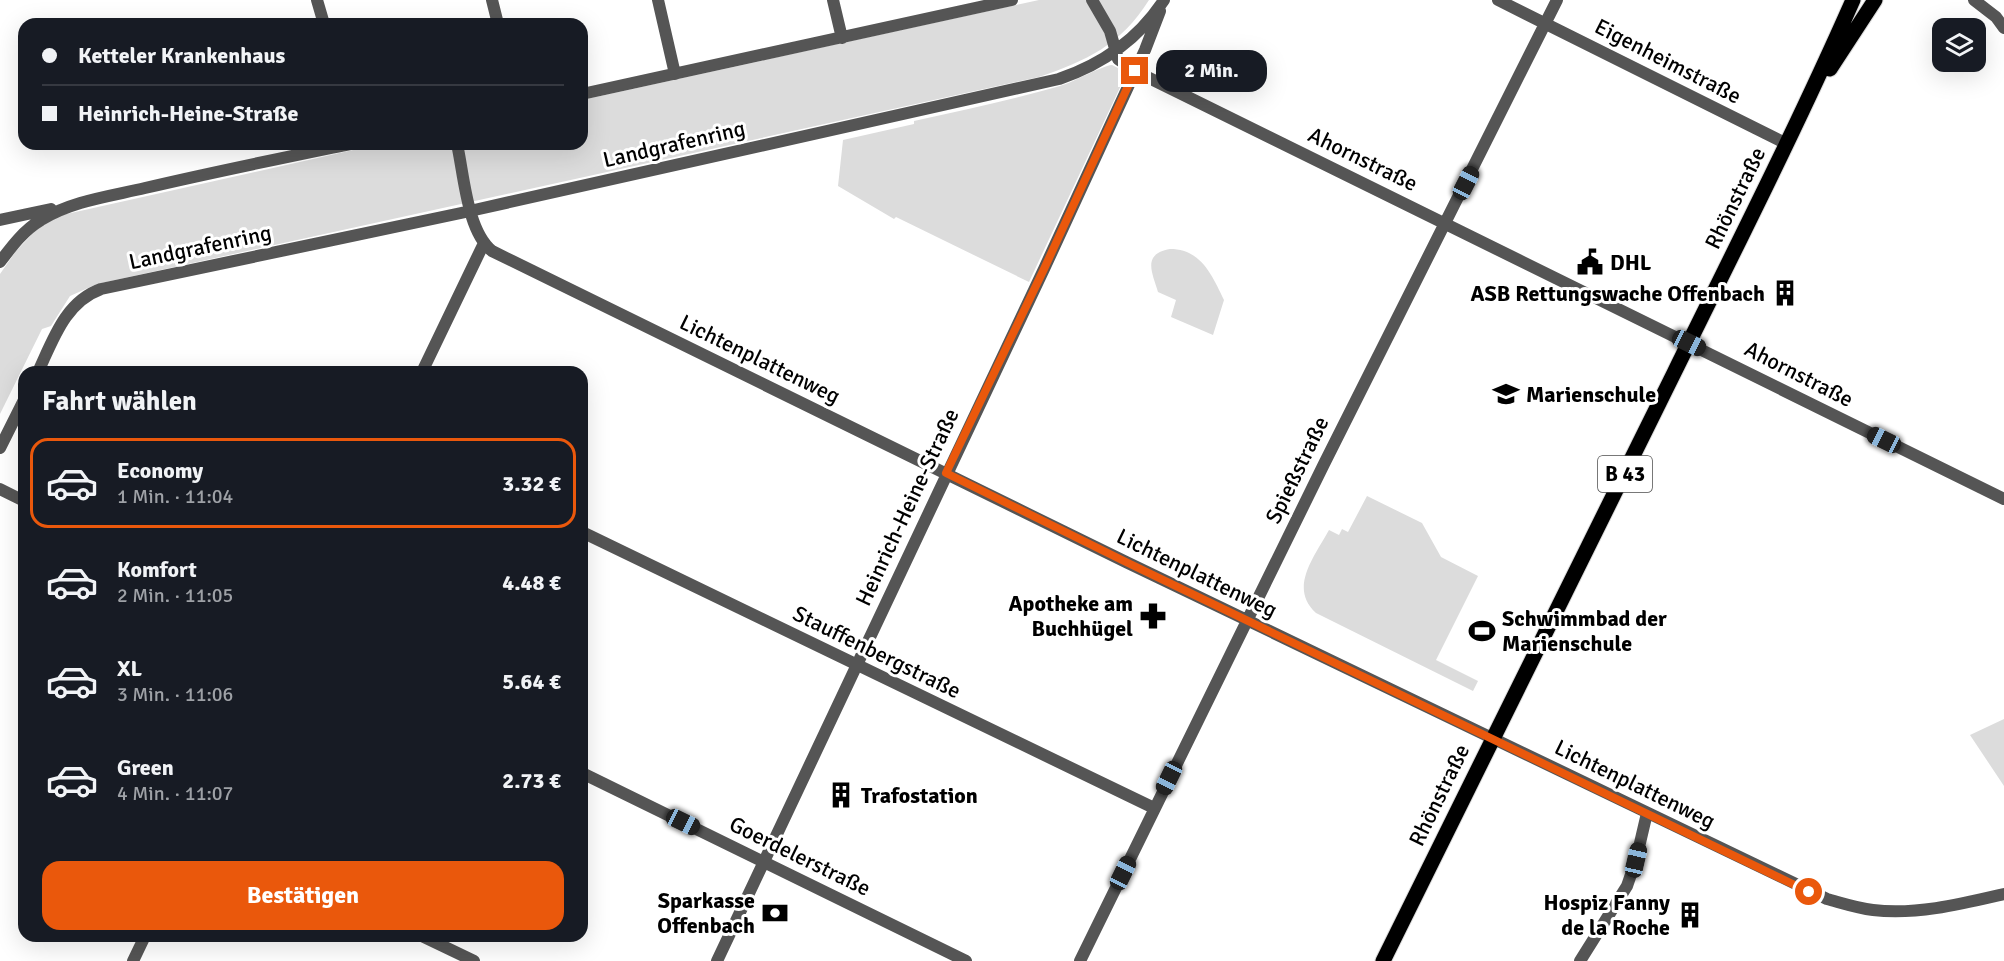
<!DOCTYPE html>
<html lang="de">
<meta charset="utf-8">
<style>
body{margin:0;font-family:Signika,sans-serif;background:#242831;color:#f1f3f6;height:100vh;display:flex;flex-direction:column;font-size:22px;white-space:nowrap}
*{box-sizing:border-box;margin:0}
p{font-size:20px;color:#9ea1a6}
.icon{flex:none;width:33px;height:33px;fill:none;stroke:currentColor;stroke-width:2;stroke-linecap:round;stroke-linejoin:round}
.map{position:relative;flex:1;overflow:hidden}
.side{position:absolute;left:18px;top:366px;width:570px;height:576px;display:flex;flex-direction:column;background:#171b24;border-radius:18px;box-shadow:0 6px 24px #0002}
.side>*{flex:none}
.banner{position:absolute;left:18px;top:18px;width:570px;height:132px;border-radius:18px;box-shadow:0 6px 24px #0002;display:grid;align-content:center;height:132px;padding:0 24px;background:#171b24}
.fabs{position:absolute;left:1932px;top:18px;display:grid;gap:12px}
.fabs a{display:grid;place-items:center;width:54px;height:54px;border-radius:12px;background:#171b24;box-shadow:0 6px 24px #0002;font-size:30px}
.end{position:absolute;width:27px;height:27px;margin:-14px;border:8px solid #ea580c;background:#fff;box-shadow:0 0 0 3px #fff}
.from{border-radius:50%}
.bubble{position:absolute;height:42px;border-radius:18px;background:#171b24;box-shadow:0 6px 24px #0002;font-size:20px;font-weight:800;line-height:42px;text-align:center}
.car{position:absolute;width:18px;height:36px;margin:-18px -9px;border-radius:8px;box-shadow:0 0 4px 2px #0007;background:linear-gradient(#222 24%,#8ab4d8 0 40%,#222 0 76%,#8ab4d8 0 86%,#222 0)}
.banner b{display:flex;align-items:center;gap:21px;height:57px;font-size:22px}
.banner b+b{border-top:2px solid #363941}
.banner i{width:15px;height:15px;background:#f1f3f6}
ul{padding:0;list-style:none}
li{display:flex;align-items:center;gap:18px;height:90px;margin:0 12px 9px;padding:0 12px;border:3px solid transparent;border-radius:18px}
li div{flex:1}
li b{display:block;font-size:22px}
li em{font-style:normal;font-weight:800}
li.on{border-color:#ea580c}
li>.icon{width:54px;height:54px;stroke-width:1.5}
h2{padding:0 24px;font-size:27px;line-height:72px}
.button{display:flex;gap:12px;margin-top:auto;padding:12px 24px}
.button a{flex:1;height:69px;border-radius:18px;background:#ea580c;color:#fff;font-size:24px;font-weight:800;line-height:69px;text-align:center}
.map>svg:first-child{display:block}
.green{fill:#dcdcdc}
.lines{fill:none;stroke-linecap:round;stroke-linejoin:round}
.primary-casing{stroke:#dbdbdb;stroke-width:17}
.minor{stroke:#555;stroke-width:12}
.primary{stroke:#000;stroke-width:15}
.route{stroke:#ea580c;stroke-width:8}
.labels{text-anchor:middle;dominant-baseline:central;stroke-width:6;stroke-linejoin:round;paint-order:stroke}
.shield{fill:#fff;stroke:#4c4c4c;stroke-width:1.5}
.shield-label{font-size:21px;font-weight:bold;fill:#000}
.street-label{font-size:22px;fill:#000;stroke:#fff}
.poi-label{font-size:22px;font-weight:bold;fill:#000;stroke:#fff;text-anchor:start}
</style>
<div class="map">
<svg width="2004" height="961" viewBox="0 0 2004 961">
<rect width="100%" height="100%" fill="#fff"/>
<path class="green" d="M 1039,0 L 1149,0 C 1121,45 1086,61 1039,77 L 97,284 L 70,296 L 51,326 L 42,329 L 0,414 L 0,274 L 16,251 L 39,227 L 62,215 L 380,144 L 582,144 L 582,100 Z
M 1112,65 L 1120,69 L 1124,79 L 1029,282 L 896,217 L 894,219 L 838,186 L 843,140 L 914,124 L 914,121 C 963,110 1012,100 1060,86 C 1074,82 1101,66 1112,65 Z
M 1170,249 C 1201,249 1212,275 1224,300 L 1213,335 L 1171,317 L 1176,300 L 1158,292 C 1152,272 1142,254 1170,249 Z
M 1367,496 L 1422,523 L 1441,557 L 1478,576 L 1436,660 L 1478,681 L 1473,691 L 1316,613 C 1288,588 1315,556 1329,530 L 1339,535 L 1342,529 L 1348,532 Z
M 2004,719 L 2004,786 L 1970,735 Z"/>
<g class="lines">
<g class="primary-casing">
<path id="primary" d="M 1830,69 L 1875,0
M 1383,961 C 1480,765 1577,569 1674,373 C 1735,249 1797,127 1853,0"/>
</g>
<path class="minor" d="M 317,0 L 324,24
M 492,0 L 498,24
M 658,0 L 675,74
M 833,0 L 842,38
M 1092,0 L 1110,31 L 1118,59 L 1135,71 L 2004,499
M 1498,0 L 1787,144
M 1974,0 L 1996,17 L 2004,28
M 582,94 L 1012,0
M 457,144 C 464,175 467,231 492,251 L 1126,562 L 1827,899 C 1842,903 1857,908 1873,910 C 1917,915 1961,904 2004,894
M 0,220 L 51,209
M 0,262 C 12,246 24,230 41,220 C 71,201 111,196 145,188 C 213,172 282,158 350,144
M 38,372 C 53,340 65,302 101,289 L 461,213 L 1059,79 C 1103,64 1138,40 1164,0
M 422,372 L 484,243
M 0,448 L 24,400
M 0,489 L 24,501
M 582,532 L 1154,808
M 582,773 L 966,961
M 422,936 L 474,961
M 133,961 L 145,936
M 717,961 L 1044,269 L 1145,50 L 1160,11
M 1080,961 L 1324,464 L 1557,0
M 1580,961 L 1627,886 L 1636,860 L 1647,813"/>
<use href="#primary" class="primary"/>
</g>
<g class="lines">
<path class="route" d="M 1135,71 L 1044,269 L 946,473 L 1126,562 L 1809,892"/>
</g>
<defs>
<g id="civic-bare" transform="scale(2.07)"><path d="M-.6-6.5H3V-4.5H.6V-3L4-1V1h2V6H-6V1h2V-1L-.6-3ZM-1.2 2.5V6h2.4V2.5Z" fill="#000" stroke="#fff" stroke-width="2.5" paint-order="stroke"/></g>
<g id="building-bare" transform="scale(2.07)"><path d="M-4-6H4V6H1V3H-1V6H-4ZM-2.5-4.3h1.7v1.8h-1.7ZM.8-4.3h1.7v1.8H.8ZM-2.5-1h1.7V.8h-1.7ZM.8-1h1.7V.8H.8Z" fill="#000" stroke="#fff" stroke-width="2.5" paint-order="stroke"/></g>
<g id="school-bare" transform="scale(2.07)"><path d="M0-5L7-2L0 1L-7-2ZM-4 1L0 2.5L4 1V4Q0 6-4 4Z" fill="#000" stroke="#fff" stroke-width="2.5" paint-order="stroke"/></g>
<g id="pharmacy-bare" transform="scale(2.07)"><path d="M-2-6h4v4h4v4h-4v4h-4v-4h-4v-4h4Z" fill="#000" stroke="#fff" stroke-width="2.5" paint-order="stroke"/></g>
<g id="stadium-bare" transform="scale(2.07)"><path d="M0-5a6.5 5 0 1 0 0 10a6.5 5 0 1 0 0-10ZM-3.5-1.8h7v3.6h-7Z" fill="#000" stroke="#fff" stroke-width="2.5" paint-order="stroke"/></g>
<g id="bank-bare" transform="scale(2.07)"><path d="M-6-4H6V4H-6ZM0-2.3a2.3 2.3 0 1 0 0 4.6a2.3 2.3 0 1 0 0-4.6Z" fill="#000" stroke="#fff" stroke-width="2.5" paint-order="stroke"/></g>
</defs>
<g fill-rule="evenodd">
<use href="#civic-bare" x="1590" y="262"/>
<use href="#building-bare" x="1785" y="293"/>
<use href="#school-bare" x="1506" y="394"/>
<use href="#pharmacy-bare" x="1153" y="616"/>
<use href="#stadium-bare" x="1482" y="631"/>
<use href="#building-bare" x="841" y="795"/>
<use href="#bank-bare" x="775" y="913"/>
<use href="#building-bare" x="1690" y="915"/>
</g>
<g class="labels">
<rect class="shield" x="1598" y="456" width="54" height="36" rx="4.5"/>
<g class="shield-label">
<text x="1625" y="474">B 43</text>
</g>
<g class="street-label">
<text transform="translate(1668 61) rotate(27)">Eigenheimstraße</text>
<text transform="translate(674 144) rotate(-13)">Landgrafenring</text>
<text transform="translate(1363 159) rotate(26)">Ahornstraße</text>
<text transform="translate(1735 198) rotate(-64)">Rhönstraße</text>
<text transform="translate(200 247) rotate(-12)">Landgrafenring</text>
<text transform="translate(760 359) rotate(26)">Lichtenplattenweg</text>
<text transform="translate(1799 374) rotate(27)">Ahornstraße</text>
<text transform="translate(1297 470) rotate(-64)">Spießstraße</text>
<text transform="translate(907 507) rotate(-65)">Heinrich-Heine-Straße</text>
<text transform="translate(1197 573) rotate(26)">Lichtenplattenweg</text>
<text transform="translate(877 652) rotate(26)">Stauffenbergstraße</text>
<text transform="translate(1635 784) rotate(26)">Lichtenplattenweg</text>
<text transform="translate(1439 795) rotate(-64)">Rhönstraße</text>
<text transform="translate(800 856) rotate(26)">Goerdelerstraße</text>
</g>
<g class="poi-label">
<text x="1610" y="262">DHL</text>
<text x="1765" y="293" text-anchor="end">ASB Rettungswache Offenbach</text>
<text x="1526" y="394">Marienschule</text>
<text x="1133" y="603" text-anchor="end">Apotheke am<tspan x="1133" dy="25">Buchhügel</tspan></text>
<text x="1502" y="618">Schwimmbad der<tspan x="1502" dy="25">Marienschule</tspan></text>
<text x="861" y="795">Trafostation</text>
<text x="755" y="900" text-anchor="end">Sparkasse<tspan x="755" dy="25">Offenbach</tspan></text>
<text x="1670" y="902" text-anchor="end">Hospiz Fanny<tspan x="1670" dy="25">de la Roche</tspan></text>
</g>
</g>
</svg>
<div class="fabs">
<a><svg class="icon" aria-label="layers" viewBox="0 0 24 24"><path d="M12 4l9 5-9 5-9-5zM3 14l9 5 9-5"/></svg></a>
</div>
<i class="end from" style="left:1809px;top:892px"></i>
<i class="end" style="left:1135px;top:71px"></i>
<div class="bubble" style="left:1156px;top:50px;width:111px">2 Min.</div>
<i class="car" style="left:1466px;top:183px;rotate:27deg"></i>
<i class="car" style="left:1689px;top:343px;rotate:116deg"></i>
<i class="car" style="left:1884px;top:440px;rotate:296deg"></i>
<i class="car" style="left:1169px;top:778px;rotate:206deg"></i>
<i class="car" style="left:683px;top:822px;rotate:116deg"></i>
<i class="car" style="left:1636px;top:860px;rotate:13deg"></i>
<i class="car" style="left:1123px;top:873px;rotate:26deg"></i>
<div class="banner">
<b><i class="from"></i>Ketteler Krankenhaus</b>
<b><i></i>Heinrich-Heine-Straße</b>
</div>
<section class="side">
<h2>Fahrt wählen</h2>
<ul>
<li class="on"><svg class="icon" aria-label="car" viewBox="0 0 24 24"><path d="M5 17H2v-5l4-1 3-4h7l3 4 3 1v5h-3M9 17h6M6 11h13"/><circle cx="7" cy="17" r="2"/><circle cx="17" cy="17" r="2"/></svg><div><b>Economy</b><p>1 Min. · 11:04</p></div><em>3.32 €</em></li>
<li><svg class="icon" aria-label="car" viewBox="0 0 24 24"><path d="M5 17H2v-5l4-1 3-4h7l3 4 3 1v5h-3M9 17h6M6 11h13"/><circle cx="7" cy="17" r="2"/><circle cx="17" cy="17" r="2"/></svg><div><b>Komfort</b><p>2 Min. · 11:05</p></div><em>4.48 €</em></li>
<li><svg class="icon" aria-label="car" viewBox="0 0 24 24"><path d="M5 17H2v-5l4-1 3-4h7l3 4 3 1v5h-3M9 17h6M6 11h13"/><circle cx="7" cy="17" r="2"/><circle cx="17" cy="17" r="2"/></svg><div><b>XL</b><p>3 Min. · 11:06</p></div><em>5.64 €</em></li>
<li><svg class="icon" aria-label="car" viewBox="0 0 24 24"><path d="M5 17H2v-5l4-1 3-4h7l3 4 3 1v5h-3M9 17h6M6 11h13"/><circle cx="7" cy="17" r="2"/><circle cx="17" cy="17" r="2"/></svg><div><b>Green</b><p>4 Min. · 11:07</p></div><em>2.73 €</em></li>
</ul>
<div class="button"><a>Bestätigen</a></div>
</section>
</div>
